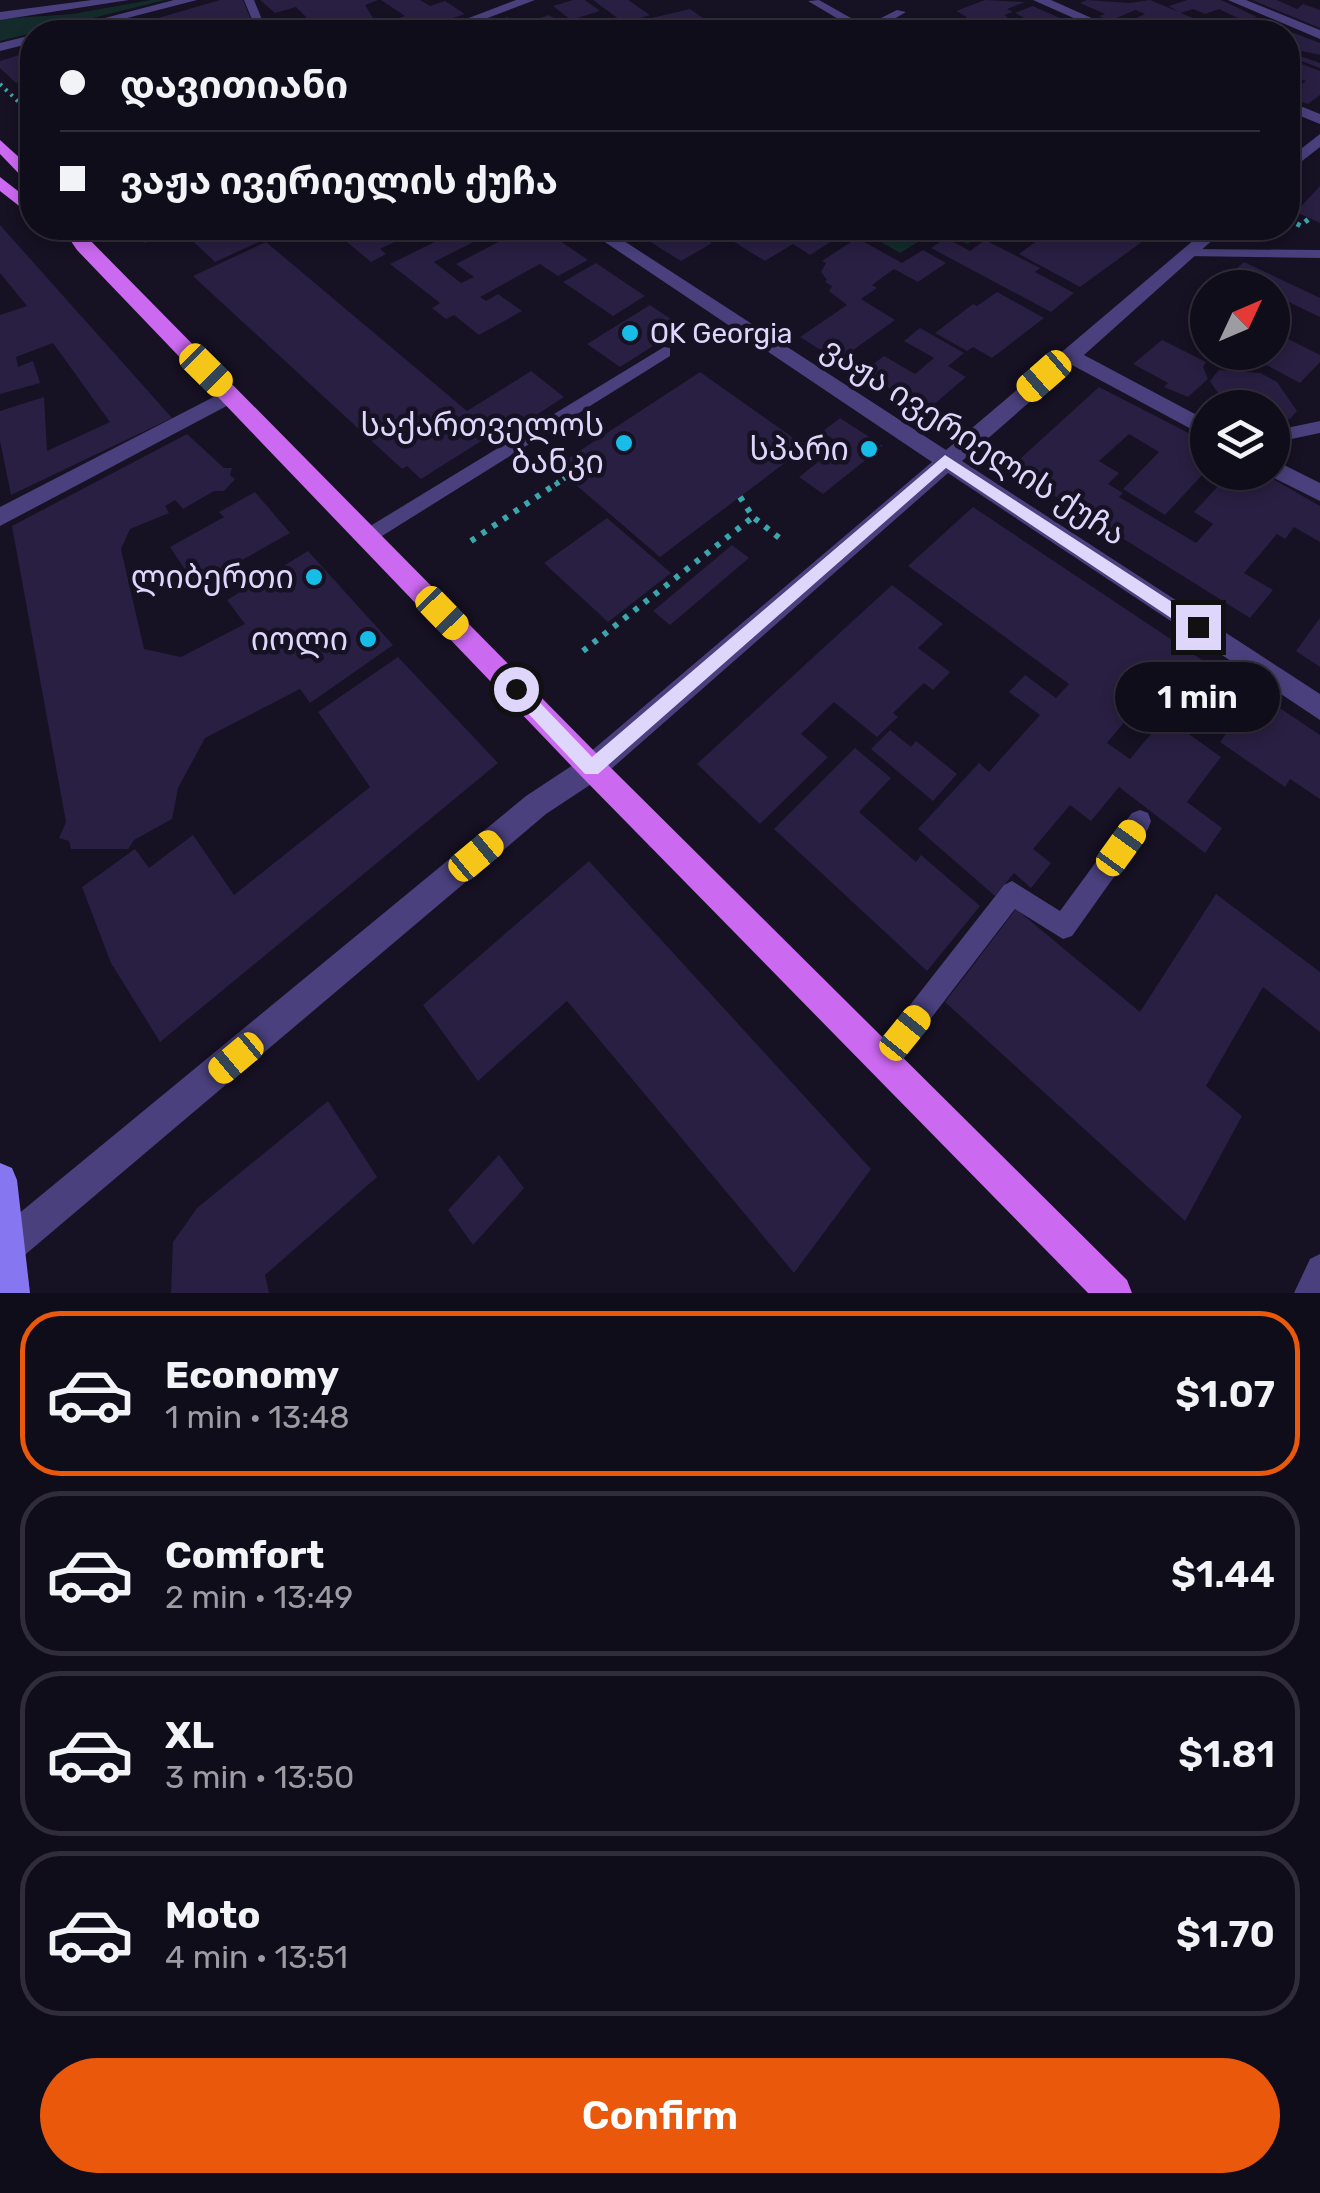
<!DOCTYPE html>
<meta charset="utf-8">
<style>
body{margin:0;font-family:Rubik,"Noto Sans Georgian",sans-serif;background:#1e1b27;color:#f1f3f6;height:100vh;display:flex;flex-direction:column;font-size:38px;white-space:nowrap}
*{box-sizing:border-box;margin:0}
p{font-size:32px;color:#9c9ca2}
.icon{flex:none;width:55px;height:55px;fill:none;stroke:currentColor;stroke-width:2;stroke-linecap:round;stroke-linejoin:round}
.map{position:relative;height:1293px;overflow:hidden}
.drawer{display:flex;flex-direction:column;background:#100d1a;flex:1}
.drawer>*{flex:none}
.top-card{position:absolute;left:20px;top:20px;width:1280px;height:220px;border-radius:40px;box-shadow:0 5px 15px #0003,0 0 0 2px #302d39;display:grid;align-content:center;height:220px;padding:0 40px;background:#100d1a}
.needle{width:65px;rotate:46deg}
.tools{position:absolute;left:1190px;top:270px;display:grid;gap:20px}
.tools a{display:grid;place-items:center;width:100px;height:100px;border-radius:50%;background:#100d1a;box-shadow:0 5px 15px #0003,0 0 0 2px #302d39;font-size:50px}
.end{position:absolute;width:45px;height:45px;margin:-22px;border:12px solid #ded7fb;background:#111;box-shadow:0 0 0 5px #111}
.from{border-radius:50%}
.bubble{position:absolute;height:70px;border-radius:35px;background:#100d1a;box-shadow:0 5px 15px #0003,0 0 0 2px #302d39;font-size:32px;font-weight:600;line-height:70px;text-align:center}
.car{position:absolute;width:30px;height:60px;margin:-30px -15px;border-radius:12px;box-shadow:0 0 8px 2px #0007;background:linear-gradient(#f5c518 24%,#345 0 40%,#f5c518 0 76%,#345 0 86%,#f5c518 0)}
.top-card b{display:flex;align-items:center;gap:35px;height:95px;font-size:38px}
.top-card b+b{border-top:2px solid #302d39}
.top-card i{width:25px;height:25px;background:#f1f3f6}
ul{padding:18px 0 0;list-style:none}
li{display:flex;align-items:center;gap:30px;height:165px;margin:0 20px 15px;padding:0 20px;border:5px solid #302d39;border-radius:40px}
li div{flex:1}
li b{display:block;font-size:38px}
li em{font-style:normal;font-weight:600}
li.current{border-color:#ea580c}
li>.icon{width:90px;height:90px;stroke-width:1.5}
.button{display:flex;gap:20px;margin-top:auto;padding:20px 40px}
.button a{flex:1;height:115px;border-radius:60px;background:#ea580c;color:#fff;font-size:40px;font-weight:600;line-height:115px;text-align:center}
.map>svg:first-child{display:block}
.green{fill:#142b2c}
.building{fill:#291f42;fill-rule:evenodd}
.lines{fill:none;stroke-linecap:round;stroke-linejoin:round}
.path-far2{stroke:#3ba6ab;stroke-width:4;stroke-dasharray:2.5 5;stroke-linecap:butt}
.path-far1{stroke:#3ba6ab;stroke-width:5;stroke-dasharray:4 6;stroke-linecap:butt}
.path{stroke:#3ba6ab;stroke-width:6;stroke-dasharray:5 8;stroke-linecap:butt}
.service{fill:#49407d;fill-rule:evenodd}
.minor{fill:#49407d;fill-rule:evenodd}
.tertiary{fill:#49407d;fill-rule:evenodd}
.secondary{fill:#8677f1;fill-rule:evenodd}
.primary{fill:#cb69f0;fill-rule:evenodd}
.route{fill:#ded7fb}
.poi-dot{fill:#17bde7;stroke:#161123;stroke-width:4}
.labels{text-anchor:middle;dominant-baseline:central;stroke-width:9;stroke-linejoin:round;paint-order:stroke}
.far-poi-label{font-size:28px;fill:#ded7fb;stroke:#161123;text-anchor:start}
.poi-label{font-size:32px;fill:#ded7fb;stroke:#161123;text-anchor:end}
.street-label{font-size:32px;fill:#ded7fb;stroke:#161123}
</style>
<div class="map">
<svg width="1320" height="1293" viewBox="0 0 1320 1293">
<rect width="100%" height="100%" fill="#161123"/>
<path class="green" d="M 151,0 L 165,0 L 0,41 L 0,19 L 72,14 Z
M 831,228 L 993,228 L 967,244 L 939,229 L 900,253 L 857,228 L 844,235 Z"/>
<path class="building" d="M 220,0 L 243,0 L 256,32 L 221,32 L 228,22 L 197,32 L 123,32 L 120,29 Z
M 260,0 L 378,0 L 365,5 L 373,18 L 366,20 L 376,32 L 342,32 L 337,27 L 322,30 L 323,32 L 271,32 L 269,24 L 307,18 L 296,7 L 275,13 Z
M 381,0 L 420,0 L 430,6 L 445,1 L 465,14 L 412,32 L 394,20 L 405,16 Z
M 573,0 L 585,0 L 600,11 L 571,20 L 553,6 Z
M 593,0 L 628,0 L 650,15 L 624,23 Z
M 985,0 L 1025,2 L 1007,9 L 1013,12 L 1004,15 L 1008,17 L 992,24 L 998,27 L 1026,19 L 1015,13 L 1033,6 L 1084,29 L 1076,32 L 882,32 L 910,22 L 916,25 L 925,22 L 938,28 L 967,17 L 956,11 Z
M 1087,0 L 1129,3 L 1150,0 L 1179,12 L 1169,6 L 1187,0 L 1221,0 L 1257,17 L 1244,21 L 1219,9 L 1205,14 L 1193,9 L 1181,13 L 1227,32 L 1188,32 L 1164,22 L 1158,25 L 1175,32 L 1134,32 L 1119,26 L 1145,14 L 1135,10 L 1110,21 L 1099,16 L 1105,14 L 1080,3 Z
M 1252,0 L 1277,0 L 1297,9 L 1303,4 L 1320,10 L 1320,28 Z
M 690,9 L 703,18 L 665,29 L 660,26 L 649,29 L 639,21 Z
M 548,15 L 562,22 L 542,30 L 529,23 Z
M 507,17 L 523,29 L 477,32 L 472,28 Z
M 739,20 L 754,29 L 750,30 L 754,32 L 713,32 Z
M 1262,21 L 1320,43 L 1320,55 L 1302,51 L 1297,55 L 1320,63 L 1320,68 L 1288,56 L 1288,32 L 1246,32 Z
M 32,51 L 32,77 L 16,83 L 0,68 L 0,61 Z
M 1288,59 L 1320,71 L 1320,95 L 1308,104 L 1288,97 L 1288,88 L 1294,90 L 1306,81 L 1297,78 L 1288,85 Z
M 1320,186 L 1320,223 L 1296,212 Z
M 0,225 L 172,418 L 11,495 L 0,441 L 0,411 L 44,397 L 47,451 L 110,422 L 53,343 L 16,357 L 18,367 L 33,361 L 40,383 L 0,394 L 0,315 L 27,306 L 0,273 Z
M 129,228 L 249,228 L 263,240 L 215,262 L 179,228 L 145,243 Z
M 377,228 L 415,228 L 419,230 L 380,249 L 386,254 L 371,262 L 347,242 Z
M 463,228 L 541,228 L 588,260 L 558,276 L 540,264 L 480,297 L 486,301 L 498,294 L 522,311 L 479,335 L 454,315 L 446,319 L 432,308 L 440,303 L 390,264 ZM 501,228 L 512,235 L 456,264 L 474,277 L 461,283 L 434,262 Z
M 628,228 L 679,228 L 712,243 L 681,261 Z
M 739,228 L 815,228 L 835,239 L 810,255 L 793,244 L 765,261 L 731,240 L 746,231 Z
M 1070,228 L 1161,228 L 1080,287 L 1019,254 L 1045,235 L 1057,241 L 1071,232 L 1067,230 Z
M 857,238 L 902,263 L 923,250 L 946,263 L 918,282 L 894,269 L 872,285 L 877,288 L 861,299 L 895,320 L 838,361 L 800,337 L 847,305 L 829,291 L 832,286 L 825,282 L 827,280 L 821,272 L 826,263 L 822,261 Z
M 946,238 L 970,251 L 985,240 L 1040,268 L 1035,272 L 1074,293 L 1051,312 L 931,248 Z
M 266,242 L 467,411 L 531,371 L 564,397 L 493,443 L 486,438 L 421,479 L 407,466 L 402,469 L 193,276 Z
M 1244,262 L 1320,298 L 1320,317 L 1272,294 L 1272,288 L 1258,288 L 1230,274 Z
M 596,263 L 645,296 L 613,316 L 563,282 Z
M 997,292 L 1044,318 L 992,358 L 973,347 L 967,351 L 935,333 L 973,304 L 977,306 Z
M 650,305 L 683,327 L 620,367 L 587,344 Z
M 920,328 L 964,353 L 948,366 L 966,377 L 926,411 L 863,372 L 884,356 L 915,374 L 934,358 L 904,341 Z
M 1272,331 L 1320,355 L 1320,362 L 1300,383 L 1242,352 L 1272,352 Z
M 1162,340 L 1206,362 L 1203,367 L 1208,379 L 1188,397 L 1164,387 L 1168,383 L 1133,364 Z
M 1219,370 L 1260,373 L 1277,382 L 1297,411 L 1290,419 L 1272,418 L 1272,408 L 1228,408 L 1210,381 Z
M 700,372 L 806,447 L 660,557 L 555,467 Z
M 1099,387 L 1208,443 L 1208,472 L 1261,472 L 1320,506 L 1320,542 L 1294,527 L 1285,539 L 1277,534 L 1244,573 L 1273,590 L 1250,618 L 1010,468 ZM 1129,434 L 1159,452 L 1123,489 L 1165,515 L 1204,473 L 1221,483 L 1194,512 L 1213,524 L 1196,543 L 1119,497 L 1123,493 L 1108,484 L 1119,473 L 1099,461 Z
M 840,418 L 883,446 L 823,494 L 799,477 L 841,444 L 822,432 Z
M 187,434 L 224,468 L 232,468 L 230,475 L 235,479 L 224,491 L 214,491 L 183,509 L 175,500 L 165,506 L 169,513 L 130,529 L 121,549 L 144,649 L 181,657 L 245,624 L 227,600 L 308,551 L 393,645 L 310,703 L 300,689 L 205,738 L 178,788 L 172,819 L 134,840 L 128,849 L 71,849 L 69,841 L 59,838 L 66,822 L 12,526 Z
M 255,492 L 290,533 L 196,586 L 170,547 L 224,517 L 219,512 Z
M 973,507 L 1250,692 L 1232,716 L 1166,671 L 1107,743 L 1130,759 L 1165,717 L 1221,757 L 1187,802 L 1222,828 L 1205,853 L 1119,787 L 1091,821 L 1070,805 L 1033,849 L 1051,863 L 1031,888 L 1014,873 L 995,896 L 918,829 L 979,763 L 989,772 L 1040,715 L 1009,692 L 1025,675 L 1056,698 L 1069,684 L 908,566 Z
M 607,518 L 671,573 L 608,622 L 544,563 Z
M 732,545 L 749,558 L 670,625 L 653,611 Z
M 892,585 L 943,624 L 918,648 L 950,672 L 933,690 L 924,683 L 893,713 L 898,717 L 877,737 L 834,702 L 801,734 L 828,757 L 760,824 L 697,764 Z
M 1320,618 L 1320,667 L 1296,651 Z
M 398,657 L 498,763 L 160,1042 L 111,963 L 82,887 L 135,849 L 149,868 L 193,835 L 234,895 L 370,787 L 318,712 Z
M 1256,692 L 1320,735 L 1320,799 L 1290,779 L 1285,787 L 1220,742 Z
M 890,730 L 911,747 L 916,741 L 957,774 L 933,801 L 871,749 Z
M 855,748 L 891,778 L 859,812 L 916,862 L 921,855 L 980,906 L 927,971 L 774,829 Z
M 589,861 L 871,1169 L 794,1273 L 567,1001 L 478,1081 L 423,1005 Z
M 1216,894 L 1320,972 L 1320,1032 L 1263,987 L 1206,1086 L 1242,1116 L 1185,1221 L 945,1002 L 1016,909 L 1140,1012 Z
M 328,1101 L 377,1177 L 265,1275 L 269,1293 L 171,1293 L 173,1242 L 197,1208 Z
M 499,1155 L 524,1188 L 473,1245 L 448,1210 Z"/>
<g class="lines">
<path class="path-far2" d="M 0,84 L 32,115"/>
<path class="path-far1" d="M 1288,219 L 1301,226
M 1305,222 L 1310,218
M 555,485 L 565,478"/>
<path class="path" d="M 740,497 L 753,517 L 782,540
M 471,541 L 559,482
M 583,651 L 753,517"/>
<path class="service" d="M 244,0 L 254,0 L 267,32 L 257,32 Z
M 819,0 L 865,26 L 897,10 L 906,12 L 872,32 L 860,32 L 808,1 Z
M 1189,249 L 1320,250 L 1320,258 L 1184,256 L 1182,253 Z
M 664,347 L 670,348 L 670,356 L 374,541 L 362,541 L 359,536 L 362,531 Z
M 1320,421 L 1320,433 L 1272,443 L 1272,431 Z
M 1140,810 L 1148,813 L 1151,821 L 1148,829 L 1072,936 L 1063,939 L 1015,909 L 892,1069 L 883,1073 L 874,1069 L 870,1060 L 874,1051 L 1004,885 L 1012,881 L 1060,911 L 1132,813 Z
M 1320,1254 L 1320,1293 L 1294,1293 L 1310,1259 Z"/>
<path class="minor" d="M 516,0 L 535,0 L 451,32 L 432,32 Z
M 1033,0 L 1051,0 L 1123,32 L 1105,32 Z
M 1228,0 L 1246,0 L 1320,30 L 1320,39 Z
M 1288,101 L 1320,114 L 1320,124 L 1288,111 Z
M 1320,134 L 1320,147 L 1288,172 L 1288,159 Z
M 584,228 L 604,228 L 946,450 L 1208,228 L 1226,228 L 1084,355 L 1208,421 L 1208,438 L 1072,365 L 962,461 L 1320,694 L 1320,720 L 948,473 L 602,777 L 546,814 L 20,1259 L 7,1264 L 0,1261 L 0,1229 L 526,796 L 582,759 L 932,462 Z
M 231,388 L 241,395 L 238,400 L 0,526 L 0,507 Z
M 1272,459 L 1320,483 L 1320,501 L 1264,473 L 1272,472 Z"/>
<path class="tertiary" d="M 92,0 L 129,0 L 0,20 L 0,12 Z
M 174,0 L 197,0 L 73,32 L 51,32 Z
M 32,35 L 32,43 L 0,51 L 0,43 Z"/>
<path class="secondary" d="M 0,1163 L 12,1168 L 17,1180 L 30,1293 L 0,1293 Z"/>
<path class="primary" d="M 0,140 L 32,169 L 32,183 L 26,181 L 0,154 Z
M 0,177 L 32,202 L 32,216 L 0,191 Z
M 62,228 L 78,228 L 602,759 L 1127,1280 L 1132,1293 L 1088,1293 L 582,777 L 77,250 Z"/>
</g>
<path class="route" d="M 945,455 L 1203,622 L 1203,632 L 1192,632 L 946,468 L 598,774 L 585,774 L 510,694 L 510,684 L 522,684 L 592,757 Z"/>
<g class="poi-dot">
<circle cx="630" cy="333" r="10"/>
<circle cx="624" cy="443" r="10"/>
<circle cx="869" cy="449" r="10"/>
<circle cx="314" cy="577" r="10"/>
<circle cx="368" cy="639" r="10"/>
</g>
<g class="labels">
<g class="far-poi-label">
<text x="650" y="333">OK Georgia</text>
</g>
<g class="poi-label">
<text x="604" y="425">საქართველოს<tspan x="604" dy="37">ბანკი</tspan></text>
<text x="849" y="449">სპარი</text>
<text x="294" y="577">ლიბერთი</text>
<text x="348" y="639">იოლი</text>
</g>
<g class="street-label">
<text transform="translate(974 441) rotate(33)">ვაჟა ივერიელის ქუჩა</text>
</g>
</g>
</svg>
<div class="tools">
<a><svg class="needle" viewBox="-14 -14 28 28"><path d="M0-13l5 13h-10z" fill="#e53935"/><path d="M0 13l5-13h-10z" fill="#9c9ca2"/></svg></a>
<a><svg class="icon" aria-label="layers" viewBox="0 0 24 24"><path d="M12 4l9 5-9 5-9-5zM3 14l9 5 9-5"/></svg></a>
</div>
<i class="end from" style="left:516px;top:689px"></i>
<i class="end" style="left:1198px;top:627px"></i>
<div class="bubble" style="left:1115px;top:662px;width:165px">1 min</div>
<i class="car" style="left:206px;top:370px;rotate:135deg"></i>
<i class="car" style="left:1044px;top:376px;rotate:229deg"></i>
<i class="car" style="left:442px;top:613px;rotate:136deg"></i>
<i class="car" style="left:1121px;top:848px;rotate:36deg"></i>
<i class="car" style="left:476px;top:856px;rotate:50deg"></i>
<i class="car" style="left:905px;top:1033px;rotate:39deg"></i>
<i class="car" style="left:236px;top:1058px;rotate:230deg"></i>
<div class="top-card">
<b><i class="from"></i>დავითიანი</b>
<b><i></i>ვაჟა ივერიელის ქუჩა</b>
</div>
</div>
<section class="drawer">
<ul>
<li class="current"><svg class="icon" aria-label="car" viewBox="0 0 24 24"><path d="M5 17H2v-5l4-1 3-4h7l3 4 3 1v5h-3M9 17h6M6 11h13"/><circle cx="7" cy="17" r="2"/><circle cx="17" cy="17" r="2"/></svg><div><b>Economy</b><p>1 min · 13:48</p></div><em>$1.07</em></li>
<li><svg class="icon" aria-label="car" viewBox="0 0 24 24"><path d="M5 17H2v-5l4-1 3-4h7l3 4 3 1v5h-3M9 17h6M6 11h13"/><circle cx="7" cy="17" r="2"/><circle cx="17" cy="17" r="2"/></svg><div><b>Comfort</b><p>2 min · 13:49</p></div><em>$1.44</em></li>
<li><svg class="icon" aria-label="car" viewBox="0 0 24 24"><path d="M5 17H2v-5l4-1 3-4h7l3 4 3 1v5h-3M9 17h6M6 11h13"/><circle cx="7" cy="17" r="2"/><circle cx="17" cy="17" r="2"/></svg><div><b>XL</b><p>3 min · 13:50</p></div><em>$1.81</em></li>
<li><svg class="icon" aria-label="car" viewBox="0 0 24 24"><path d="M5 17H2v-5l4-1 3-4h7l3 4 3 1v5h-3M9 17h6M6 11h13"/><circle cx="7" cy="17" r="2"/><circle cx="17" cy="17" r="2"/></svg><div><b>Moto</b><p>4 min · 13:51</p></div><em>$1.70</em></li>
</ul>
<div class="button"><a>Confirm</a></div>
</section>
